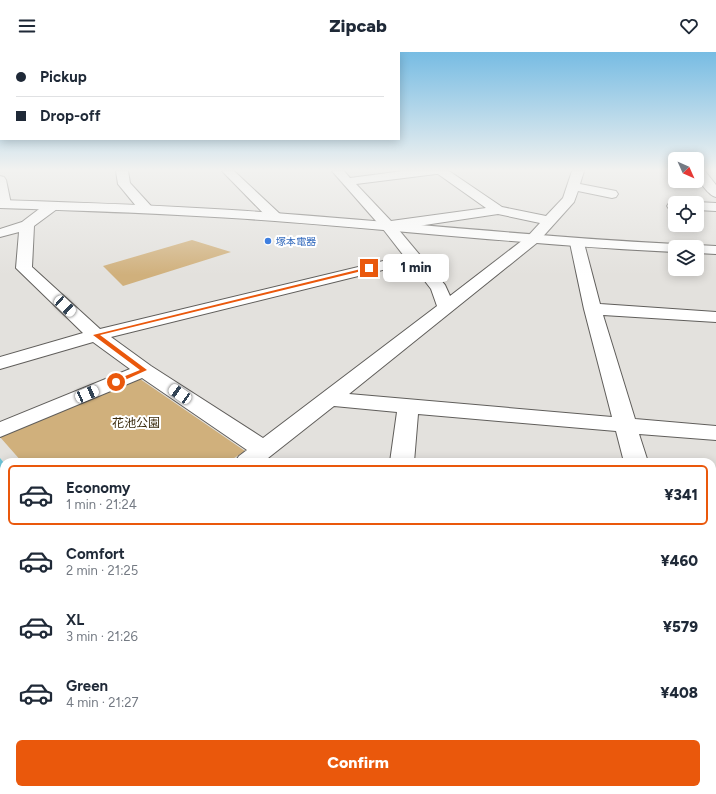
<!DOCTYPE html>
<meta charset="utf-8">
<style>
body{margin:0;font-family:Figtree,"Noto Sans JP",sans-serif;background:#f2f2f3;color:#1f2937;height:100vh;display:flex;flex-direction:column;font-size:15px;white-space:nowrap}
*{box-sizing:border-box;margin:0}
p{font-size:13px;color:#747a83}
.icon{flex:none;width:22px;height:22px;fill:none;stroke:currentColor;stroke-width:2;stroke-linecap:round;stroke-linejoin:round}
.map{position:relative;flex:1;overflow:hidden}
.panel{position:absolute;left:0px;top:406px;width:716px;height:336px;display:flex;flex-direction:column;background:#fff;border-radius:12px 12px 0 0;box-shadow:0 2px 10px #0003}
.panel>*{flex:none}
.banner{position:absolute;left:0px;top:0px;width:400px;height:88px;box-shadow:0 2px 10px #0003;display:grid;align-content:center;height:88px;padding:0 16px;background:#fff}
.needle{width:26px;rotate:135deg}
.buttons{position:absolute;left:668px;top:100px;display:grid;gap:8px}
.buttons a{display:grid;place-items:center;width:36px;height:36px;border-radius:6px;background:#fff;box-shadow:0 2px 10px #0003;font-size:20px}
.end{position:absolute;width:18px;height:18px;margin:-9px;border:5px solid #ea580c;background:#fff;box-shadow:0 0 0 2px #fff}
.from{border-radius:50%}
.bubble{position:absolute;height:28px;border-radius:6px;background:#fff;box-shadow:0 2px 10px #0003;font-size:13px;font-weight:800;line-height:28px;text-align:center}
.car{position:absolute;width:12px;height:24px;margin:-12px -6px;border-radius:5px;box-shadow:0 0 3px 1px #0007;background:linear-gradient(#fff 24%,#345 0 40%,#fff 0 76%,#345 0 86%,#fff 0)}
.banner b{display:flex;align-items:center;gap:14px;height:38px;font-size:15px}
.banner b+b{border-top:1px solid #e0e1e3}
.banner i{width:10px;height:10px;background:#1f2937}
ul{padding:7px 0 0;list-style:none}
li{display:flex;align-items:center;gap:12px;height:60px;margin:0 8px 6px;padding:0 8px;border:2px solid transparent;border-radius:6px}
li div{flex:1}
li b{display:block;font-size:15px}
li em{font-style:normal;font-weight:800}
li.active{border-color:#ea580c}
li>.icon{width:36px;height:36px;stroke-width:1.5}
.primary-button{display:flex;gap:8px;margin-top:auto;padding:8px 16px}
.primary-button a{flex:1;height:46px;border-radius:6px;background:#ea580c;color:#fff;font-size:16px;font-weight:800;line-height:46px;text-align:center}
header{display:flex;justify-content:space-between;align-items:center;height:52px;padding:0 16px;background:#fff;font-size:18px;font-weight:800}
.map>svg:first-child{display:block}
.green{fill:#d0b07c}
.water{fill:#6dc8dc}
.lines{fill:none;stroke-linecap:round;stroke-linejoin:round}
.minor-casing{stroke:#605e5b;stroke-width:2}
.tertiary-casing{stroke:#605e5b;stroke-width:2}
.minor{fill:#fff;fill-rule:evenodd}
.tertiary{fill:#fff;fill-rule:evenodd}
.route{fill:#ea580c}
.shop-dot{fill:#3f7fe0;stroke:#fff;stroke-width:1.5}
.labels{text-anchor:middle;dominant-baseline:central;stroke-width:4;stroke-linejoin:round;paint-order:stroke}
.far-shop-label{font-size:10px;fill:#366cbe;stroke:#fff;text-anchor:start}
.park-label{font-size:12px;fill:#3b2b0e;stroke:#fff}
</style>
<header><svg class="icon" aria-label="menu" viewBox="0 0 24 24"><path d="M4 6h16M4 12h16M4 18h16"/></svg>Zipcab<svg class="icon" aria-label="heart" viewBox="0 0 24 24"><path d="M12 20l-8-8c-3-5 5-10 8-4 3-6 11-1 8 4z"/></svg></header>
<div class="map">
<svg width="716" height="742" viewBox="0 0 716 742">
<rect width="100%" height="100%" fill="#e3e1dd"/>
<path class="green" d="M 192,188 L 231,200 L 123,234 L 103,214 Z
M 140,327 L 245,399 L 228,410 L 22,410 L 0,385 Z"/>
<path class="water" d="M 0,406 L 4,411 L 4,562 L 0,565 Z"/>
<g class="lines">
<g class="minor-casing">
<path id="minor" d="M 116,119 L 128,119 L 130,131 L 151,154 L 153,157 L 151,160 L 141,160 L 118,132 Z
M 222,119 L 234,119 L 280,162 L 282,165 L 280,168 L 270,168 Z
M 332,119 L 344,119 L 350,126 L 403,119 L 449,119 L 502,155 L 546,164 L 563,146 L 572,119 L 584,119 L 580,132 L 616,139 L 618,142 L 616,145 L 612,146 L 578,139 L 574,150 L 538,190 L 349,342 L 612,365 L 584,257 L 570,191 L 572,188 L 577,187 L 582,188 L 584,191 L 600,252 L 716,260 L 716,270 L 603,263 L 635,367 L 716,374 L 716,388 L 639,382 L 648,410 L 624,410 L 616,379 L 418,362 L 414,410 L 390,410 L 397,360 L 334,354 L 263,410 L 235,410 L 239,404 L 247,398 L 142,326 L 0,385 L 0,370 L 130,317 L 93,290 L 0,317 L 0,305 L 83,281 L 16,216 L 19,180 L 0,185 L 0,177 L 22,170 L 47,151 L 57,151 L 59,154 L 57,157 L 34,174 L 32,215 L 100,277 L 404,204 L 383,177 ZM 436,122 L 438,122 L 486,156 L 391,169 L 356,132 ZM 498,162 L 540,171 L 528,184 L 450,244 L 445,233 L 398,177 ZM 411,211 L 431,237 L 437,254 L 263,386 L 151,314 L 111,285 Z
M 697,119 L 705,119 L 716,133 L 716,145 C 708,143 697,128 697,119 Z
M 0,124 L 4,125 L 6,128 L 11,152 L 10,155 L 5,156 L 0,154 Z
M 675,150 L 679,151 L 675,151 L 675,158 L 669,157 L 667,154 L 669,151 Z
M 697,150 L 716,151 L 716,159 L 697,158 L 697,151 L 693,151 Z
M 4,566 L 4,596 L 0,597 L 0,568 Z
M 712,664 L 716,665 L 716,713 L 712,711 Z"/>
</g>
<g class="tertiary-casing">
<path id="tertiary" d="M 0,148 C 92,151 183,154 275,161 C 408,171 541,185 675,192 L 680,193 L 682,195 L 675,195 L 675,200 C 541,194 408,179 275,169 C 183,162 92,159 0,156 Z
M 697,193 L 716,194 L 716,202 L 697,201 L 697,195 L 691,195 Z"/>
</g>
<use href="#minor" class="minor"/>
<use href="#tertiary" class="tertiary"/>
</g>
<linearGradient id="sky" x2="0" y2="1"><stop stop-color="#77bce3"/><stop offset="0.53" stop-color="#f2f2f0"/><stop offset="1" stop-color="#f2f2f0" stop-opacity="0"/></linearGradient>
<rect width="716" height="223" fill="url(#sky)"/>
<path class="route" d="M 369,215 L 370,217 L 100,283 L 147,318 L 116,332 L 113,331 L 113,329 L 140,318 L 93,283 Z"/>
<circle class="shop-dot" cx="268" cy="189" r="4"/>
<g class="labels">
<g class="far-shop-label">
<text x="276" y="189">塚本電器</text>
</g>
<g class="park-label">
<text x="136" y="371">花池公園</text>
</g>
</g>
</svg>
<div class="buttons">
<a><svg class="needle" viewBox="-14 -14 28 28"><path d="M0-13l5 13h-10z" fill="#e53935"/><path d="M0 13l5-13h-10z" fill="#747a83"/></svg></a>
<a><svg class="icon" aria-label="locate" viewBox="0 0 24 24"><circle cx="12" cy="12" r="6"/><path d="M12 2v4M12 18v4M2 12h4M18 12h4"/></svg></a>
<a><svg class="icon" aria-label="layers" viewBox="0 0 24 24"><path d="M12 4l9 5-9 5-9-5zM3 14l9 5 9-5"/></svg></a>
</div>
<i class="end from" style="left:116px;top:330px"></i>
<i class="end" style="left:369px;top:216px"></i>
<div class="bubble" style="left:383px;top:202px;width:66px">1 min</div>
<i class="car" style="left:65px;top:254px;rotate:133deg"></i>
<i class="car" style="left:87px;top:342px;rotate:67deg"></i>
<i class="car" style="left:180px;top:342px;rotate:304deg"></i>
<div class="banner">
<b><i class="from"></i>Pickup</b>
<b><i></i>Drop-off</b>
</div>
<section class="panel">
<ul>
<li class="active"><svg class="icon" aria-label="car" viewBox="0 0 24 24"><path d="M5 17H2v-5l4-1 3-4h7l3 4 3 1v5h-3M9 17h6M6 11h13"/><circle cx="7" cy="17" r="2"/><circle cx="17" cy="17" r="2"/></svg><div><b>Economy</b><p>1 min · 21:24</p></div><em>¥341</em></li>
<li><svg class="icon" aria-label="car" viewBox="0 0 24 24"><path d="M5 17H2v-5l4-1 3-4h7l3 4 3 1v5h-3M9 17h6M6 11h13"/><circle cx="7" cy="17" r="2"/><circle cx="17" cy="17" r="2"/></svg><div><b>Comfort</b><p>2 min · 21:25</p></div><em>¥460</em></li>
<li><svg class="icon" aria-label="car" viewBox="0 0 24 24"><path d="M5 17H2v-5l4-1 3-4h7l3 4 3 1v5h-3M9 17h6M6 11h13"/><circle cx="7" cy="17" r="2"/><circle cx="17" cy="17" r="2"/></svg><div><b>XL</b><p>3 min · 21:26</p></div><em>¥579</em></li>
<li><svg class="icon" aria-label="car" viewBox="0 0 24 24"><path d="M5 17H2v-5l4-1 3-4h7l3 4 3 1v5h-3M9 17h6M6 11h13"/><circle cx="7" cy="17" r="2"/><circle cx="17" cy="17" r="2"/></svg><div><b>Green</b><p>4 min · 21:27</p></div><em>¥408</em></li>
</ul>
<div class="primary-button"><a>Confirm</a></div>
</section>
</div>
